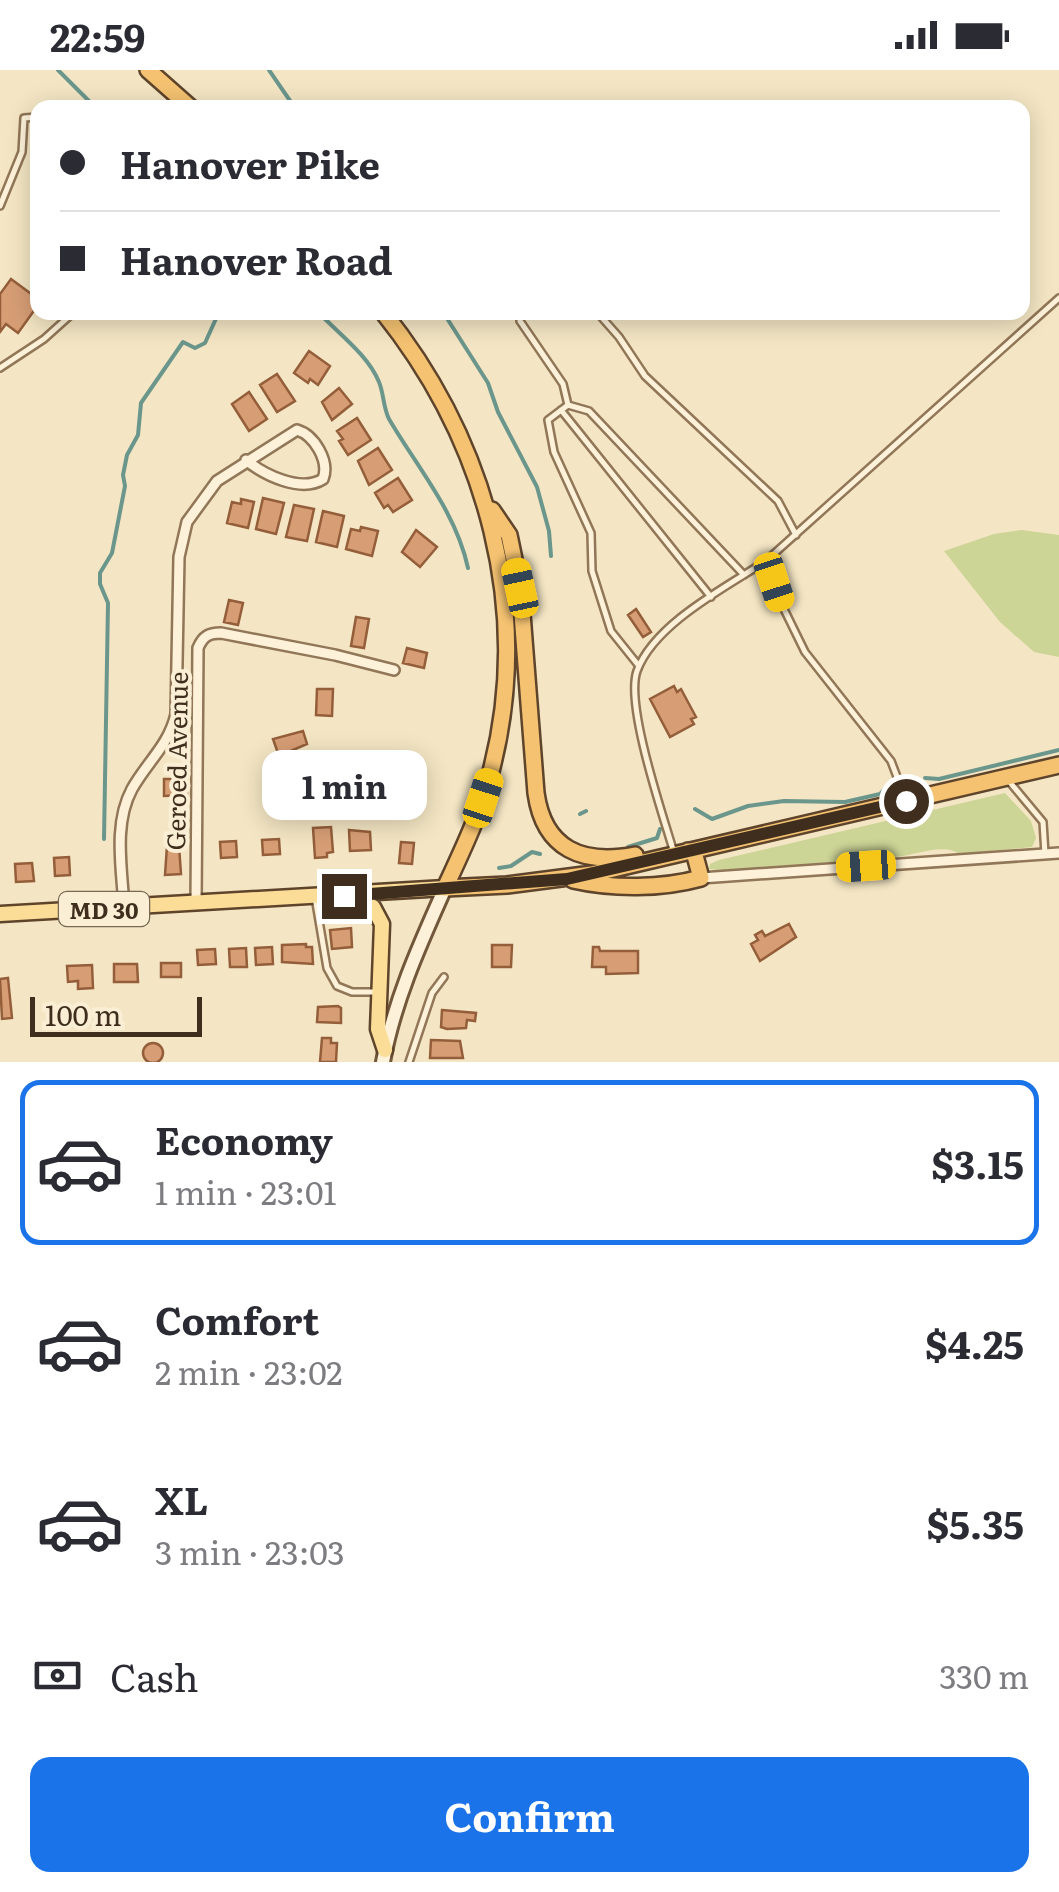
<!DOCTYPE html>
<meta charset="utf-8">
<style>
body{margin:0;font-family:Literata,serif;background:#f2f2f3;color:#2b2b33;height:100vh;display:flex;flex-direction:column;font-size:38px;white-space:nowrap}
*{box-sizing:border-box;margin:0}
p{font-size:32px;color:#7c7c81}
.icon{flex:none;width:55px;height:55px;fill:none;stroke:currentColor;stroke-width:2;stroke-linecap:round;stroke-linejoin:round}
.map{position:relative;height:992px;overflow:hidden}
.details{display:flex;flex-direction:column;background:#fff;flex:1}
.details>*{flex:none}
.top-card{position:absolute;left:30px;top:30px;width:1000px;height:220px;border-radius:20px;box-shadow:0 5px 25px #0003;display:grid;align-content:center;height:220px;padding:0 30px;background:#fff}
.scale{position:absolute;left:30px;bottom:25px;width:172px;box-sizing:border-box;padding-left:10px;border:5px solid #3f2e1d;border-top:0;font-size:28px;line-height:35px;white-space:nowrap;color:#3f2e1d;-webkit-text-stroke:8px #faefd4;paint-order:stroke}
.end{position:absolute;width:45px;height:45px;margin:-22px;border:12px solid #3f2e1d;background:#fff;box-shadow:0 0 0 5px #fff}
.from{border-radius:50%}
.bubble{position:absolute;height:70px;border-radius:20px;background:#fff;box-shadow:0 5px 25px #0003;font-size:32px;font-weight:700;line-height:70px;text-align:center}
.car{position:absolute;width:30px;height:60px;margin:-30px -15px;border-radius:12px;box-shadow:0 0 8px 2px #0007;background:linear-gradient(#f5c518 24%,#345 0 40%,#f5c518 0 76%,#345 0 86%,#f5c518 0)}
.top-card b{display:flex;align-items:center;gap:35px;height:95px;font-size:38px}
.top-card b+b{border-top:2px solid #e1e1e2}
.top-card i{width:25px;height:25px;background:#2b2b33}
ul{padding:18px 0 0;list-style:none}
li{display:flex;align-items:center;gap:30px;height:165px;margin:0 20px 15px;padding:0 10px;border:5px solid transparent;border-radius:20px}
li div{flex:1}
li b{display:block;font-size:38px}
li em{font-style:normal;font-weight:700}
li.current{border-color:#1a73e8}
li>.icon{width:90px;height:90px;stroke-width:1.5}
.pay{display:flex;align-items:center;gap:25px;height:110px;padding:0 30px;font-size:38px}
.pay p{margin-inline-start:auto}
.primary-button{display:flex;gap:20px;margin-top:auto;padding:20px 30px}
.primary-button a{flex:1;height:115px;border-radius:20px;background:#1a73e8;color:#fff;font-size:40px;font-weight:700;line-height:115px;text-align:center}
.status{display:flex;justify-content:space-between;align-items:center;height:70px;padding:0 50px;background:#fff;direction:ltr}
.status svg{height:28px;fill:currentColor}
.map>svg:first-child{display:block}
.green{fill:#ccd496}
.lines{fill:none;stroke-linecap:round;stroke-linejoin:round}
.stream{stroke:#6b968c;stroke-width:4}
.building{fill:#d79e75;stroke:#945e3a;stroke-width:2.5}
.service-casing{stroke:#917657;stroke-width:10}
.minor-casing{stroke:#917657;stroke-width:14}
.secondary-casing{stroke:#73573a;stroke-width:18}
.primary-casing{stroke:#5f442c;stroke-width:19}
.trunk-casing{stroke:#5f442c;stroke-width:20}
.service{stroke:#fdf2d9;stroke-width:5}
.minor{stroke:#fdf2d9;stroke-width:9}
.secondary{stroke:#fdf2d9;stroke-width:12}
.primary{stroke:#fbdd97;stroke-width:14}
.trunk{stroke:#f4c271;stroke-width:15}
.route{stroke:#3f2e1d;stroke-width:12}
.labels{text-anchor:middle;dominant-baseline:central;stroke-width:8;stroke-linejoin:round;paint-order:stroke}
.shield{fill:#faefd4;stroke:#776854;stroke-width:2.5}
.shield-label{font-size:22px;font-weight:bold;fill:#3f2e1d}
.street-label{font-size:25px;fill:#3f2e1d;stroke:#faefd4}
</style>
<div class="status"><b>22:59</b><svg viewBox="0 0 49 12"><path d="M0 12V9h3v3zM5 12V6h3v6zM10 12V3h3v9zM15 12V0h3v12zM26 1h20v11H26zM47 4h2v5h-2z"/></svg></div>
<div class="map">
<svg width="1059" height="992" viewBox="0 0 1059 992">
<rect width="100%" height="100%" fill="#f4e6c4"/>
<path class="green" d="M 1022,460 L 1059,465 L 1059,587 L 1034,582 L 1000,552 L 944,481 L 994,464 Z
M 1005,723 L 1031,751 L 1036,768 L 1032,777 L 959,784 C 942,772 912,787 894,787 C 834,787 767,807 709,799 L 710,794 L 719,790 Z"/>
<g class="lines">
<path class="stream" d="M 58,0 L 96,38
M 269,0 L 295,38
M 318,242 C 338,263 368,285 379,312 C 384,324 383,337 389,349 C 417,397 456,442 468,498
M 443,242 L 488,313 L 498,342 L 537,417 L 549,461 L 551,486
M 925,708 L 939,709 L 1059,680
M 695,739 L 712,749 L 748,736 L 784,731 L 845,732 L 880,724 L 888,716
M 580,744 L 586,741
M 104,769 L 108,533 L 100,514 L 100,503 L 112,483 L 125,416 L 123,405 L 127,385 L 138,365 L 141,333 L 183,272 L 195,278 L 205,273 L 219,242
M 628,777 L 657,768 L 660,759
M 499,798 L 511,796 L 532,782 L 540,784"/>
</g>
<path class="building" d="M 11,209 L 38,229 L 38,235 L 18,263 L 6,254 L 0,262 L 0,224 Z
M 309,281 L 330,296 L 318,315 L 310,309 L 308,313 L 294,303 Z
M 277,304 L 295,331 L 277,342 L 260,315 Z
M 339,318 L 352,334 L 332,350 L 322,332 Z
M 249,322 L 267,349 L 249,361 L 232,334 Z
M 357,348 L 371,370 L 348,385 L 339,371 L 343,369 L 337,361 Z
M 378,378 L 392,400 L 369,415 L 358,391 Z
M 398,408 L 412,430 L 393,442 L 388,435 L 384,438 L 375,423 Z
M 263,428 L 284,433 L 276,464 L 256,459 Z
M 241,429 L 254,432 L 248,458 L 227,453 L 232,432 L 241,434 Z
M 294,435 L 314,439 L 307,471 L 286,467 Z
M 323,441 L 344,446 L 337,477 L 316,472 Z
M 361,457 L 378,461 L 372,486 L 346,479 L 351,459 L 360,461 Z
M 416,460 L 437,477 L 420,497 L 402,482 Z
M 229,530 L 243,533 L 238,555 L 224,552 Z
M 636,539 L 651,562 L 643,567 L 628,545 Z
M 356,547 L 369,549 L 364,578 L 351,576 Z
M 407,578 L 427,583 L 424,598 L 403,593 Z
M 674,616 L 677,622 L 681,619 L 696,647 L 691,649 L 694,654 L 670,667 L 650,629 Z
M 317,619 L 333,619 L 332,646 L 316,645 Z
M 303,661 L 307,674 L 279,686 L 273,669 Z
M 164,709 L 187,709 L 187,725 L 164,726 Z
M 331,757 L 333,782 L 327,783 L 327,787 L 315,788 L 313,758 Z
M 349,760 L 370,762 L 371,780 L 350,781 Z
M 279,769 L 280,784 L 263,785 L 262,770 Z
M 236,771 L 237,787 L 221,788 L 220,772 Z
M 401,772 L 414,773 L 412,794 L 399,793 Z
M 167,776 L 179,776 L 181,804 L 165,805 Z
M 69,787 L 70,805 L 55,806 L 54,788 Z
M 32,793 L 34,811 L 16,812 L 15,794 Z
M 789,854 L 796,867 L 760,891 L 751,874 L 758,870 L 755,865 L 762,861 L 765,866 Z
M 351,858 L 352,877 L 332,879 L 330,860 Z
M 306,874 L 306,877 L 312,877 L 313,894 L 282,892 L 282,875 Z
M 492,875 L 512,875 L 511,897 L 492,897 Z
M 272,877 L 273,894 L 256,895 L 255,878 Z
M 593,877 L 599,877 L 600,881 L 638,881 L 638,903 L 606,904 L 606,897 L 592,897 Z
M 246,878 L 247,897 L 230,897 L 229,879 Z
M 215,879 L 216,894 L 198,895 L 197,880 Z
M 161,893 L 181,893 L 181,907 L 161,907 Z
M 114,894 L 137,894 L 138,912 L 114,912 Z
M 92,895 L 93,918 L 78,919 L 78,911 L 68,912 L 67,896 Z
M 8,908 L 12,948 L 2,949 L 0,909 Z
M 338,936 L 341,938 L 341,953 L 317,952 L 318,937 Z
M 442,940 L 476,943 L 475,951 L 467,950 L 466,958 L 447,959 L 441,957 Z
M 322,968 L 331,968 L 331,973 L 337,973 L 336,992 L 320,992 Z
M 431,970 L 460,971 L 463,988 L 430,988 Z
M143 983a10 10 0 1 1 20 0a10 10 0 1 1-20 0Z"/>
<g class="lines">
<g class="service-casing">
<path id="service" d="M 0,136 L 22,82 L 24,48 L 38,47
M 520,242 L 520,251 L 563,314 L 568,335
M 597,242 L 619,267 L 645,306 L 778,431 L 796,465
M 0,298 L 44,269 L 74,242
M 561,340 L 711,527
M 639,596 L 611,561 L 592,501 L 591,463 L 554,382 L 548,350 L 568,335 L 589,341 L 744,505
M 1008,710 L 1043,752 L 1045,784
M 905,728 L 891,691 L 805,582 L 781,533 L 767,490 L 1059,228
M 674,783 C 663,745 625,635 637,601 C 654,554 726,517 766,491
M 315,827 L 327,898 L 337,916 L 352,922 L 377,922
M 409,992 L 432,923 L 444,907"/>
</g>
<g class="minor-casing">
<path id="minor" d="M 701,808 L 1059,783
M 196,833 L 198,578 C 203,566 209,563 221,563 L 335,585 L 394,600
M 124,837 C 122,799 113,754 132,719 C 147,692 169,675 176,644 L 179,487 L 187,452 L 217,411 L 297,360 C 314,365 330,391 323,409 C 301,423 264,405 246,390"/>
</g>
<g class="secondary-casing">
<path id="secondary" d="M 383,992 C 394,931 420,874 445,818"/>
</g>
<g class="primary-casing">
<path id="primary" d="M 352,828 L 373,837 L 382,854 L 378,959 L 385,980
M 0,844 L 445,818"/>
</g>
<g class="trunk-casing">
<path id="trunk" d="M 148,0 L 191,38
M 383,242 C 487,372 534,542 490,705 C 480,744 462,781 445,818 L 507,815 L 592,804 L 1059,695
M 492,440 L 509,465 L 520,518 L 536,723 C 544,780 583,795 635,785
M 573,810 C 613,819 661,819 701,808 L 694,782 L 688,781"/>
</g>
<use href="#service" class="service"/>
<use href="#minor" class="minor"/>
<use href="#secondary" class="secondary"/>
<use href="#primary" class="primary"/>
<use href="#trunk" class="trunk"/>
</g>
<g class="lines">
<path class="route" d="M 344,826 L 567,809 L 906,731"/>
</g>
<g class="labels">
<rect class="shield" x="59" y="822" width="90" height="34" rx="8"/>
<g class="shield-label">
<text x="104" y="839">MD 30</text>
</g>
<g class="street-label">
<text transform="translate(176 691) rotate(-89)">Geroed Avenue</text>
</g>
</g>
</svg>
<div class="scale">100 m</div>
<i class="end from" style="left:906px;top:731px"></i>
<i class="end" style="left:344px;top:826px"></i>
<div class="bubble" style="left:262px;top:680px;width:165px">1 min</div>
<i class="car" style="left:774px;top:512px;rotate:162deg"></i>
<i class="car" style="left:520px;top:518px;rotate:348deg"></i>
<i class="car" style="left:483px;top:728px;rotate:18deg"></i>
<i class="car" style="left:866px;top:796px;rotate:266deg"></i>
<div class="top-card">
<b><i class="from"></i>Hanover Pike</b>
<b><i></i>Hanover Road</b>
</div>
</div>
<section class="details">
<ul>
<li class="current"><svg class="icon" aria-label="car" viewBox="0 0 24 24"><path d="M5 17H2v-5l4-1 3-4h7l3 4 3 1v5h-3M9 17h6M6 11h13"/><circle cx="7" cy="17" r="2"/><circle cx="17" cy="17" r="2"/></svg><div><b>Economy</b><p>1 min · 23:01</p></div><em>$3.15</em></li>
<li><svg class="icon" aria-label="car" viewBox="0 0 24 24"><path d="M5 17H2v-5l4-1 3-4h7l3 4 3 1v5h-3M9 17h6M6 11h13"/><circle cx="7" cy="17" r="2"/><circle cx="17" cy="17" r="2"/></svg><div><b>Comfort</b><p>2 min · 23:02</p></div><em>$4.25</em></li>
<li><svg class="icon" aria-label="car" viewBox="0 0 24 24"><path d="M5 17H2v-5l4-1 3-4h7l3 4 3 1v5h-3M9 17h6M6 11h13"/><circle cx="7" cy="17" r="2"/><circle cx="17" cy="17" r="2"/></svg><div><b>XL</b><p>3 min · 23:03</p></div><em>$5.35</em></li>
</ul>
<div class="pay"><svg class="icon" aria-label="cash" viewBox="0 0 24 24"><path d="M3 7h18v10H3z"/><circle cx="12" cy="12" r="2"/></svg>Cash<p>330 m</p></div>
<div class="primary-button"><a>Confirm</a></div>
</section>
